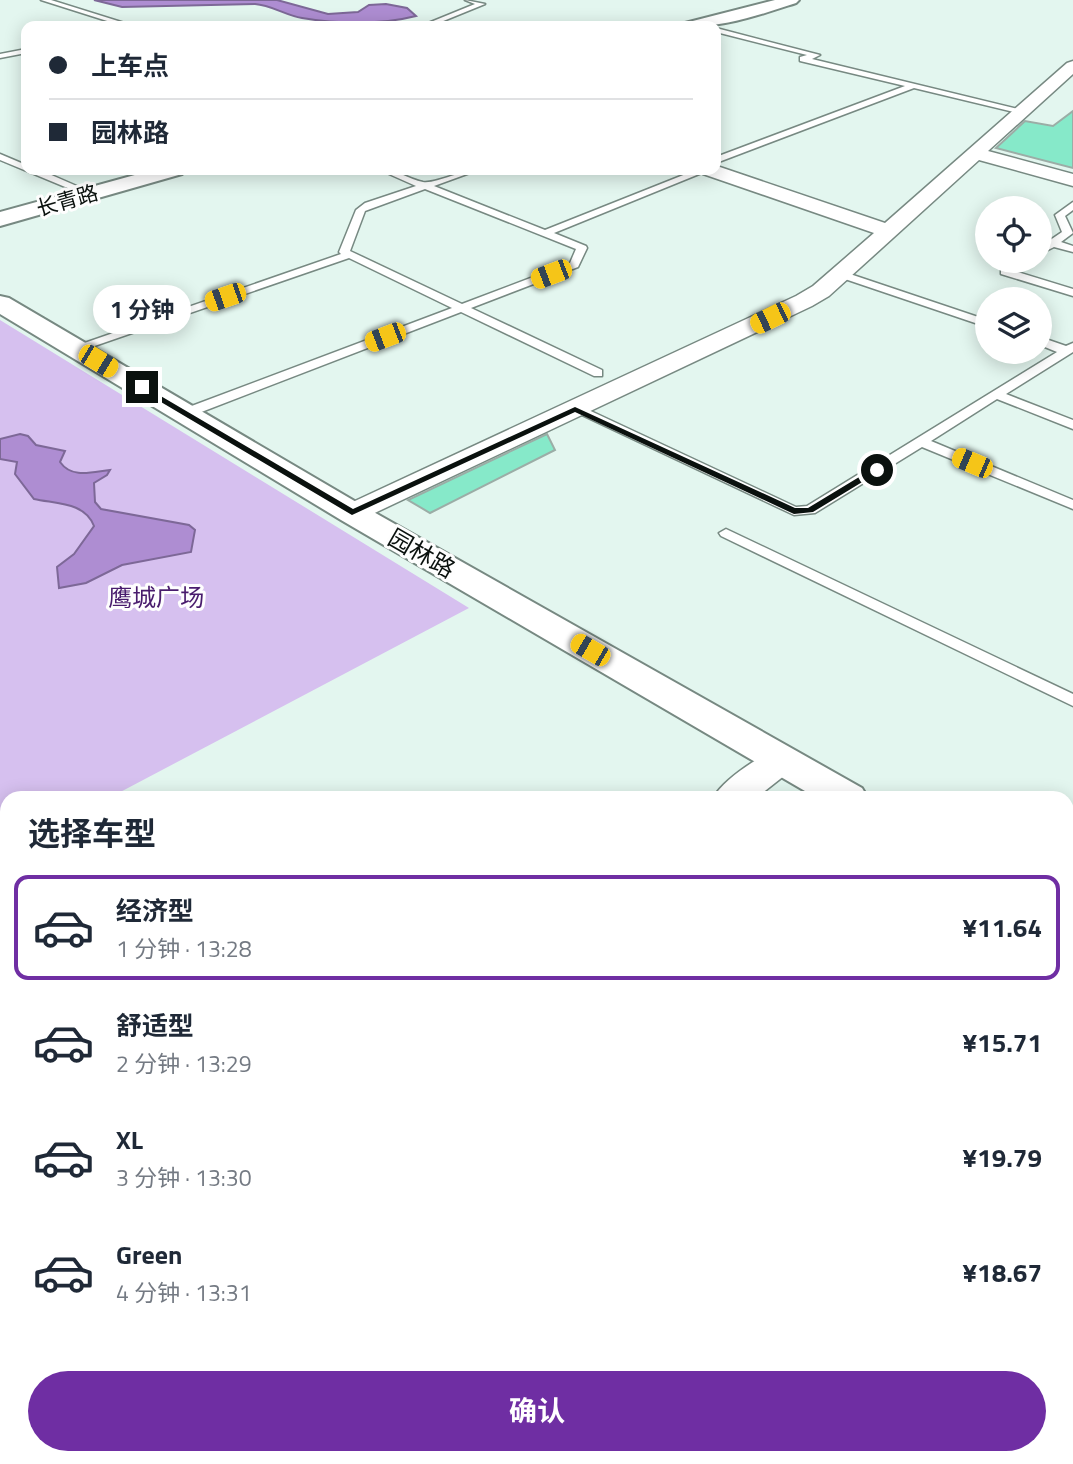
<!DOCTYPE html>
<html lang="zh">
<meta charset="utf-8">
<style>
body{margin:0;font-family:"Titillium Web","Noto Sans SC",sans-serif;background:#f2f2f3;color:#1f2937;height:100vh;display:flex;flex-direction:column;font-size:26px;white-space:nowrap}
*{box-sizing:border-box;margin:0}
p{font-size:23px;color:#747a83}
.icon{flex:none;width:38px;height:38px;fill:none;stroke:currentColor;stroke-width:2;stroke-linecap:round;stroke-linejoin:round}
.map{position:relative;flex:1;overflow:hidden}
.drawer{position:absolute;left:0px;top:791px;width:1074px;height:674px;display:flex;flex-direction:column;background:#fff;border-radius:21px 21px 0 0;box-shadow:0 4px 18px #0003}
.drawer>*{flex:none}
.banner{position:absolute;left:21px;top:21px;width:700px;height:154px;border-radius:14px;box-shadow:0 4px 18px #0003;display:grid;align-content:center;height:154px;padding:0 28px;background:#fff}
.buttons{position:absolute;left:975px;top:196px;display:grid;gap:14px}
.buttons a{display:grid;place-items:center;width:77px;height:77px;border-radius:50%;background:#fff;box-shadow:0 4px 18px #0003;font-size:35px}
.end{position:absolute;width:32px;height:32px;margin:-16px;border:9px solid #0a110e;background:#fff;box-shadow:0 0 0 4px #fff}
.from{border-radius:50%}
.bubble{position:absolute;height:49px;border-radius:24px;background:#fff;box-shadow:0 4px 18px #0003;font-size:23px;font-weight:700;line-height:49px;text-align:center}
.car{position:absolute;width:21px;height:42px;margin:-21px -10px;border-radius:9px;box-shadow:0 0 5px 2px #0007;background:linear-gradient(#f5c518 24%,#345 0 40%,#f5c518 0 76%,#345 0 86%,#f5c518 0)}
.banner b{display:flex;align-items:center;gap:24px;height:66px;font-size:26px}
.banner b+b{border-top:2px solid #e0e1e3}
.banner i{width:18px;height:18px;background:#1f2937}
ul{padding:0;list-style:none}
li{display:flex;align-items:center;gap:21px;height:105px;margin:0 14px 10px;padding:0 14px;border:4px solid transparent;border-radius:14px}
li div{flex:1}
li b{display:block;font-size:26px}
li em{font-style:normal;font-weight:700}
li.selected{border-color:#6f2ea3}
li>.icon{width:63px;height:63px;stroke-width:1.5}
h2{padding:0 28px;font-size:32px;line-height:84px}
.cta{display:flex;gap:14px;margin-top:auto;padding:14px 28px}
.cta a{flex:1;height:80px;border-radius:42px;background:#6f2ea3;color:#fff;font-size:28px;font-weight:700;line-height:80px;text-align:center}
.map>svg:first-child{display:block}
.green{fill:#d6c0ef}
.water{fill:#ae8dd2;stroke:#7d6897;stroke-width:2}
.building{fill:#86e9c9;stroke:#9bada6;stroke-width:2}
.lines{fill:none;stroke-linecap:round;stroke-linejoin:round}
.lane-casing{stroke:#778982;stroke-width:3}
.street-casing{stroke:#778982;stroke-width:3}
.secondary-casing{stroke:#778982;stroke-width:4}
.lane{fill:#fff;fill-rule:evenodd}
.street{fill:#fff;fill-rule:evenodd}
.secondary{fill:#fff;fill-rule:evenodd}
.route{fill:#0a110e}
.labels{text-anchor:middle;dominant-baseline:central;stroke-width:6;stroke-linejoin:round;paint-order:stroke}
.far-street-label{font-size:21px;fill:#0a110e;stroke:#fefefe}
.street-label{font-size:24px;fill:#0a110e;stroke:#fefefe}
.park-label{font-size:24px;fill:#491c6d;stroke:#fefefe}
</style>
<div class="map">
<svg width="1073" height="1464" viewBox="0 0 1073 1464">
<rect width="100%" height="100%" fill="#e3f6ef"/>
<path class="green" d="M 0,320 L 469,608 L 109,798 L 7,798 L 7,852 L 0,856 Z"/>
<path class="water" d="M 94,0 L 277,0 L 328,14 L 358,12 L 369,5 L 386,4 L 407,8 L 416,16 C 381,25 337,24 302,18 C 285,15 271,5 255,4 L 122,7 Z
M 20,434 L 28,436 L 36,445 L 65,451 L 60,462 C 72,479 92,472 110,470 L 107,475 L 94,483 L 95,502 L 101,509 L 189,525 L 195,530 L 191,552 L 122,565 L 86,583 L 59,588 L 57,567 L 74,554 L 94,526 C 85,502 56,504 34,499 L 15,474 L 17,462 L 0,459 L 0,439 Z"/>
<path class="building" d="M 1073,111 L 1073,168 L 996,148 L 1025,121 L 1053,126 Z
M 547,434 L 555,450 L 430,513 L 408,500 Z"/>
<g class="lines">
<g class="lane-casing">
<path id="lane" d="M 41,0 L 51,0 L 134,26 L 123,26 Z
M 465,0 L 485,4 L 431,26 L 421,26 L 475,4 Z
M 716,28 L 820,55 L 812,59 L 1026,111 L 1022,114 L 914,88 L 716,163 L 716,157 L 905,86 L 800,61 L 800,57 L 807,55 L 716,32 Z
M 26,49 L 26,53 L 0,58 L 0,54 Z
M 0,154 L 26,165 L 26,170 L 40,170 L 95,194 L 87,196 L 0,160 Z
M 380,170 C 397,169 408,179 423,182 C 436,184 461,170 478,170 L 434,186 L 545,230 L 696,170 L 709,170 L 554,233 L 586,246 L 587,248 L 578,267 L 471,308 L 602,370 L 602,376 L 594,376 L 461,312 L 191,416 L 181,416 L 181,410 L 452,308 L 349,258 L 80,351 L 70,348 L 341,254 L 339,252 L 356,210 L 365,203 L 416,186 ZM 425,189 L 576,249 L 570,263 L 462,304 L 350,251 L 365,211 Z
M 1073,202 L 1073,210 L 1065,216 L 1073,233 L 1061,242 L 1073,246 L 1073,252 L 1054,247 L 1040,254 L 1040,247 L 1062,232 L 1055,215 Z
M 1016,261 L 1028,261 L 1014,271 L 1073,289 L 1073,296 L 1001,274 L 1001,270 Z
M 839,273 L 847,273 L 987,320 L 987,327 L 839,277 Z
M 1040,337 L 1066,346 L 1073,343 L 1073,352 L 1006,394 L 1073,420 L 1073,429 L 997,399 L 931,441 L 1073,500 L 1073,509 L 922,447 L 815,513 L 794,515 L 569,409 L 570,406 L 580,406 L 796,507 L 807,506 L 1057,352 L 1040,345 Z
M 726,529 L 1073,694 L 1073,706 L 721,536 L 719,533 Z"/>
</g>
<g class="street-casing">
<path id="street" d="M 1073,61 L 1073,74 L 988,151 L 1073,174 L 1073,186 L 979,160 L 829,296 L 812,306 L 362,519 L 352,522 L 342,519 L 338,513 L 342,507 L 796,296 L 813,286 L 874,233 L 703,174 L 701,170 L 716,170 L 717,166 L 885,223 L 1067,63 Z
M 781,748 L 794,752 L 799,760 L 794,768 L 756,798 L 713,798 C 723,780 761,754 781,748 Z
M 7,1354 L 7,1411 L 0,1414 L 0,1357 Z"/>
</g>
<g class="secondary-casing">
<path id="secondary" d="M 775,0 L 799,0 L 796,3 C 759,15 723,28 683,26 L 685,23 Z
M 153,170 L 185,170 L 182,174 L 0,226 L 0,212 Z
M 0,296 L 9,298 L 363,506 L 862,788 L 868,798 L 817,798 L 341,520 L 0,314 Z
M 1068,908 L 1073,910 L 1073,945 L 1068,943 Z"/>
</g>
<use href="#lane" class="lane"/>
<use href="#street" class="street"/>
<use href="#secondary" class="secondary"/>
</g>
<path class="route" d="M 142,385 L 353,509 L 575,407 L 795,508 L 808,508 L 874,468 L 882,470 L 813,512 L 794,514 L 575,412 L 352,515 L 139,389 Z"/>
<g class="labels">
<g class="far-street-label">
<text transform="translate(67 200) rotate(-16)">长青路</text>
</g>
<g class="street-label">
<text transform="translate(422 553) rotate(30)">园林路</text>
</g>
<g class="park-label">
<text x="156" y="597">鹰城广场</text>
</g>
</g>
</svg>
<div class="buttons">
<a><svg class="icon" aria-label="locate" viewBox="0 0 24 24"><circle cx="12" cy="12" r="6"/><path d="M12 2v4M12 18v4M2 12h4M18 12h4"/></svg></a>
<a><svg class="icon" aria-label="layers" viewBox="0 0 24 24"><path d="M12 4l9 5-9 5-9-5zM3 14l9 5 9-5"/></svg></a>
</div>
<i class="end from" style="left:877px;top:470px"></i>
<i class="end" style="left:142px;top:387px"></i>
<div class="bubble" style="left:93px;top:285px;width:98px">1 分钟</div>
<i class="car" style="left:551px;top:274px;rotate:249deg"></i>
<i class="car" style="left:225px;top:297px;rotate:251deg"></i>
<i class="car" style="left:770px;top:318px;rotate:244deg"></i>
<i class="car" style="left:385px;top:337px;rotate:249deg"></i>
<i class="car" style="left:98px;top:361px;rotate:121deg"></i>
<i class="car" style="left:972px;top:463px;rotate:293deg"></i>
<i class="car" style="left:590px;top:650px;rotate:300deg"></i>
<div class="banner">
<b><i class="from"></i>上车点</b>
<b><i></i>园林路</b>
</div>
<section class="drawer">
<h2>选择车型</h2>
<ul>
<li class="selected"><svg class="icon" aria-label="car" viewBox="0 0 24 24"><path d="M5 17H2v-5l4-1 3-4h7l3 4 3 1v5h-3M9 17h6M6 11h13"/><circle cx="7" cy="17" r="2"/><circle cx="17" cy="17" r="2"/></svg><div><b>经济型</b><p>1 分钟 · 13:28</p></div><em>¥11.64</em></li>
<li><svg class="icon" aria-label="car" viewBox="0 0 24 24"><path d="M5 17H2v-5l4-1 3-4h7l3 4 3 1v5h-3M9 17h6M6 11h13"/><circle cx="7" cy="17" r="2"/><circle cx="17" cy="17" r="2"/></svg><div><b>舒适型</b><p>2 分钟 · 13:29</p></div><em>¥15.71</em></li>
<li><svg class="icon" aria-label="car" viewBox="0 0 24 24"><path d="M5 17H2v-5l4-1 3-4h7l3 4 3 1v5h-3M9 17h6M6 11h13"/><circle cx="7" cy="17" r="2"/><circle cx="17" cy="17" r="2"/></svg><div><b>XL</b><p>3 分钟 · 13:30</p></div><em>¥19.79</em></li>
<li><svg class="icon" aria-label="car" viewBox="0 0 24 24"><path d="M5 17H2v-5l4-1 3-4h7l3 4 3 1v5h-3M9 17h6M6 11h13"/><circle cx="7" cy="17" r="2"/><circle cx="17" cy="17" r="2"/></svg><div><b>Green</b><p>4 分钟 · 13:31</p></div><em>¥18.67</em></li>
</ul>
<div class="cta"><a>确认</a></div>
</section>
</div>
